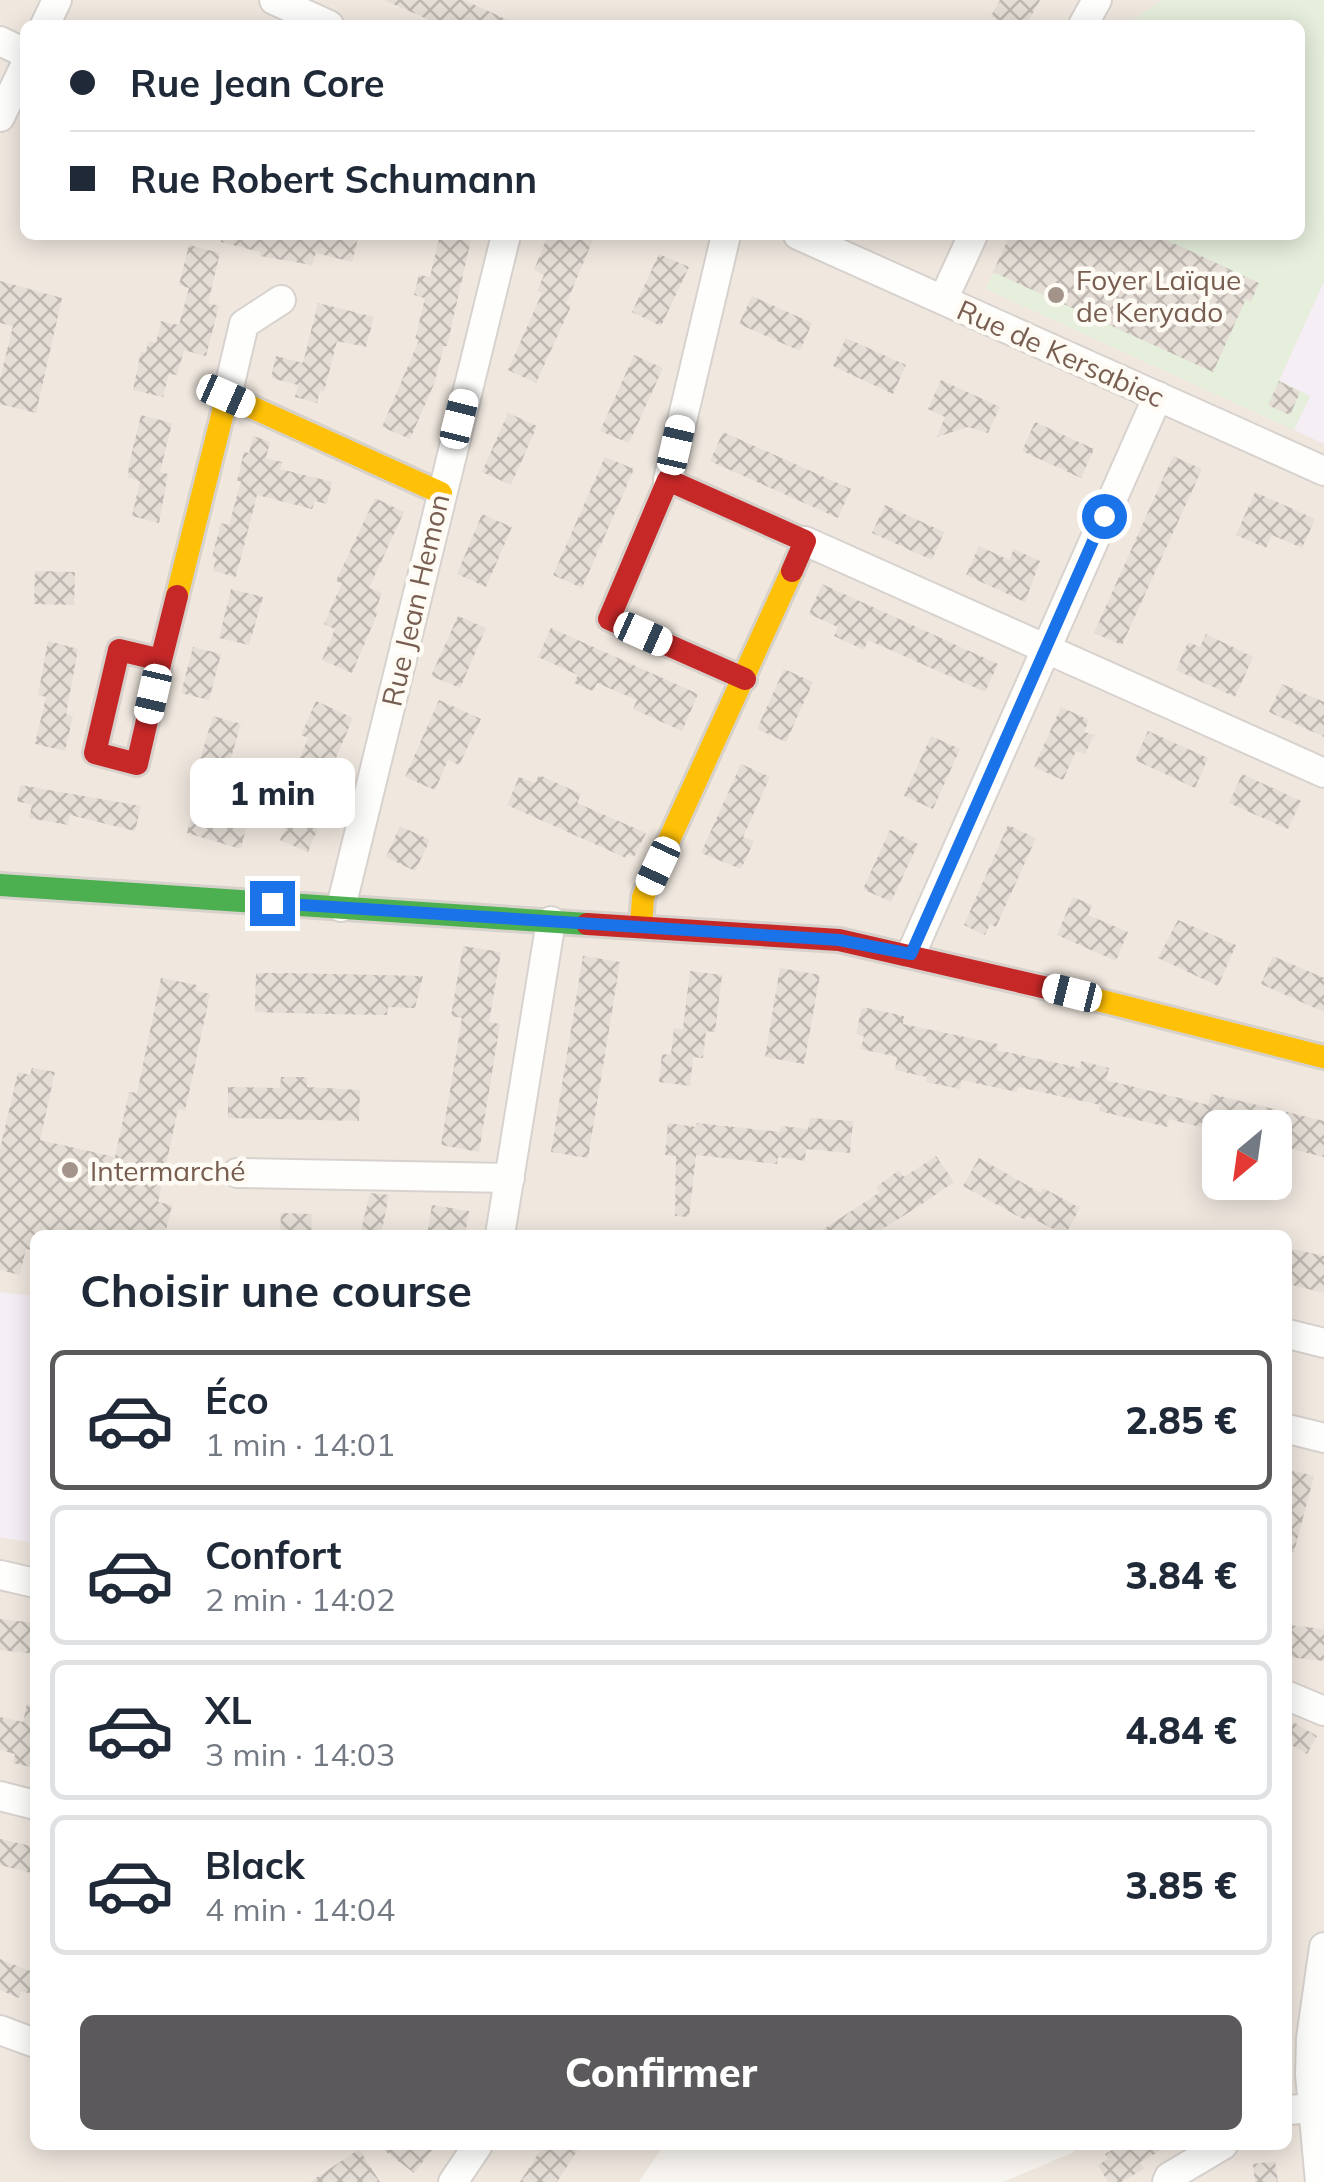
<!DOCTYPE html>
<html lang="fr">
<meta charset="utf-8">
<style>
body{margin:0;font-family:Mulish,sans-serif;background:#f6f6f7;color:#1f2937;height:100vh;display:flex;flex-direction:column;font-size:38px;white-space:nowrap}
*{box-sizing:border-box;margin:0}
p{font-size:32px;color:#747a83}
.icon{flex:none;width:55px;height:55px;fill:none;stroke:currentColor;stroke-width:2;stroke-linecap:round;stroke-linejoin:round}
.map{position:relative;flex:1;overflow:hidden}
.drawer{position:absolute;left:30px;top:1230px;width:1262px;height:920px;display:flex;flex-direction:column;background:#fff;border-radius:15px;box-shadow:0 5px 25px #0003}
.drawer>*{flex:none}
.top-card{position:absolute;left:20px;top:20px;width:1285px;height:220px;border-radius:15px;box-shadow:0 5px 25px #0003;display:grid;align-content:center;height:220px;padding:0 50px;background:#fff}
.needle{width:65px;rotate:209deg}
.fabs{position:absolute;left:1202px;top:1110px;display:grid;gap:20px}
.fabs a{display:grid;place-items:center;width:90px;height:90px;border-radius:15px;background:#fff;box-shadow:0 5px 25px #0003;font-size:50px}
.end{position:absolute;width:45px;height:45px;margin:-22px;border:12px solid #1a73e8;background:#fff;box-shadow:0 0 0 5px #fff}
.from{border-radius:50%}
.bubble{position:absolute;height:70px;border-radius:15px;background:#fff;box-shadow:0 5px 25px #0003;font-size:32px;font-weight:800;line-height:70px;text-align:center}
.car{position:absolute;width:30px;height:60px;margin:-30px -15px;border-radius:12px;box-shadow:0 0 8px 2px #0007;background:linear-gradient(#fff 24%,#345 0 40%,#fff 0 76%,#345 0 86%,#fff 0)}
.top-card b{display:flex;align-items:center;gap:35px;height:95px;font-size:38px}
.top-card b+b{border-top:2px solid #e0e1e3}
.top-card i{width:25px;height:25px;background:#1f2937}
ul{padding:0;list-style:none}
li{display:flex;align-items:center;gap:30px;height:140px;margin:0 20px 15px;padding:0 30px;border:5px solid #e0e1e3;border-radius:15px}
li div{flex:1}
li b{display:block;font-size:38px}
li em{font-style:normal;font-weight:800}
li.active{border-color:#5b595b}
li>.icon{width:90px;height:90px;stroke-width:1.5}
h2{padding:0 50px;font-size:45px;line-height:120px}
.button{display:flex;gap:20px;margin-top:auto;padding:20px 50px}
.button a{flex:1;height:115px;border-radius:15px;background:#5b595b;color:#fff;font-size:40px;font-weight:800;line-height:115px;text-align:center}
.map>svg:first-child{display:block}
.residential{fill:#f0e8df;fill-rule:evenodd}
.education{fill:#f5eef5}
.green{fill:#e6eedc}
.building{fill:url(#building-cross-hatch)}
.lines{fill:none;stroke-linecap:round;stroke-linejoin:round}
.street-casing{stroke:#d8d2ce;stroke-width:32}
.fast-casing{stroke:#d7d1cb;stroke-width:28}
.slow-casing{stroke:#d7d1cb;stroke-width:28}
.jam-casing{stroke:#d7d1cb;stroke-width:28}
.street{stroke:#fefefd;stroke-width:28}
.fast{stroke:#4caf50;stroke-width:22}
.slow{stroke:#ffc107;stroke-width:22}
.jam{stroke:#c62828;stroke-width:22}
.route{stroke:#1a73e8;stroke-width:12}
.poi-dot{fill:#a49388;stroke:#fefaf4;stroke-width:4}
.labels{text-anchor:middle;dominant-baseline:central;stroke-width:9;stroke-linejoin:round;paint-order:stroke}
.poi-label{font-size:28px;fill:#775e50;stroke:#fefaf4;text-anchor:start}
.street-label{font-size:28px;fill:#775e50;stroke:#fefaf4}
</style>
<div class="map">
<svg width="1324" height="2182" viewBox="0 0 1324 2182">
<defs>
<pattern id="building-cross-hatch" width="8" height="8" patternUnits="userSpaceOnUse" patternTransform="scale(2.5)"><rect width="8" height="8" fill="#e5ded7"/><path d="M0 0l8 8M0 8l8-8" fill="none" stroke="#beb7b1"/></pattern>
</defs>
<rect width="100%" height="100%" fill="#f8f5f0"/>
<path class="residential" d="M 0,0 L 1324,0 L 1324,2182 L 1003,2182 L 1074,2152 L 1072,2145 L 1288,2145 L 1288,1235 L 35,1235 L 35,2145 L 664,2145 L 639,2182 L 0,2182 ZM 25,25 L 1300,25 L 1300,235 L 25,235 ZM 1220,1128 L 1275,1128 L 1275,1182 L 1220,1182 Z"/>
<path class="education" d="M 1324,281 L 1324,444 L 1294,430 L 1310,396 L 1279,381 Z
M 0,1292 L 35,1296 L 33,1543 L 0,1537 Z"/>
<path class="green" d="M 1163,0 L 1324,0 L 1324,281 L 1279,380 L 1310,396 L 1294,430 L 986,289 L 1010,235 L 1300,235 L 1300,25 L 1126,25 Z"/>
<path class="building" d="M 384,0 L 464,0 L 519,25 L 441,25 Z
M 1000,0 L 1040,0 L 1026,25 L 1007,25 L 991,16 Z
M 222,235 L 359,235 L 352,262 L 316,253 L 312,265 L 260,256 L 260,252 L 221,242 Z
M 440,235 L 472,235 L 447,346 L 444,346 L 434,384 L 410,439 L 382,427 L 419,340 L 415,339 L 425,298 L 414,295 L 419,275 L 430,277 Z
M 548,235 L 595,235 L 566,304 L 571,306 L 536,383 L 508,370 L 542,293 L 537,291 L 544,275 L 534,270 Z
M 1010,235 L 1156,235 L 1259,283 L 1251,302 L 1246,299 L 1213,372 L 993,272 Z
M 189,245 L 220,253 L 208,303 L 219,306 L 206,356 L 184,350 L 177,375 L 169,374 L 163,397 L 133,390 L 141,351 L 145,353 L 149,341 L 156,343 L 161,321 L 179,325 L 189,288 L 179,285 Z
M 659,254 L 689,267 L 661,326 L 632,312 Z
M 0,281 L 62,298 L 36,413 L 0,404 L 0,379 L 13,326 L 0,323 Z
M 752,296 L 812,323 L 800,351 L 739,324 Z
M 318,303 L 374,317 L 366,347 L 337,341 L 324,392 L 320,390 L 317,403 L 295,397 L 298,385 L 271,378 L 276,356 L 303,363 Z
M 846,338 L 906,365 L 893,394 L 833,366 Z
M 634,355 L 663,368 L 629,443 L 600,431 Z
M 941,380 L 1000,407 L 988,433 L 968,427 L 937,437 L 945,417 L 928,409 Z
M 1279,381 L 1300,392 L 1290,415 L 1268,405 Z
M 508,413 L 537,426 L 511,485 L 482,472 Z
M 141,415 L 172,423 L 160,472 L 168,474 L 159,523 L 132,516 L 140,481 L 128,478 L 129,464 Z
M 1035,422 L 1094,449 L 1081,478 L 1022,451 Z
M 723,432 L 851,489 L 838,518 L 710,461 Z
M 253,436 L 270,442 L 266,458 L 282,462 L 280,469 L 332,482 L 327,504 L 315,501 L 312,509 L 257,495 L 236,577 L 213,571 L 216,558 L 212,557 L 221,523 L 229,525 L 241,481 L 237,481 L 244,452 L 249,453 Z
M 1173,456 L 1202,469 L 1122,645 L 1094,633 Z
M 605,457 L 634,469 L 582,588 L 553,575 Z
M 1255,492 L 1315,519 L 1302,548 L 1272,535 L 1266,548 L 1236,535 Z
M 375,498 L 404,512 L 369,588 L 382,593 L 375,611 L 378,612 L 352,673 L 322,660 L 335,629 L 324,624 L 342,583 L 336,581 Z
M 885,505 L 944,532 L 932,560 L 872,533 Z
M 482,514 L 512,527 L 486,587 L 457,574 Z
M 979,546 L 1009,560 L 1014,549 L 1040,561 L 1025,602 L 966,575 Z
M 35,571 L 75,572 L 74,605 L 34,604 Z
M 822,584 L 998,664 L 985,692 L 868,640 L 864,650 L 834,636 L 838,627 L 809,614 Z
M 231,589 L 263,597 L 249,645 L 219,638 Z
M 458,616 L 486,628 L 460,688 L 431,676 Z
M 551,628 L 698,694 L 682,731 L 633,709 L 637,700 L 597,683 L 593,691 L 574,683 L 578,675 L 538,657 Z
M 1206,634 L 1253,657 L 1235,697 L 1176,670 L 1188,642 L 1200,647 Z
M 48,641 L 78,649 L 66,714 L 73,716 L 65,751 L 35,744 L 46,697 L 38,695 Z
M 193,647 L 221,654 L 209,700 L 181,693 Z
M 784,669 L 813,682 L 786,742 L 757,729 Z
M 1282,684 L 1324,702 L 1324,737 L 1269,712 Z
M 439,700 L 481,719 L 459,765 L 448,760 L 435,790 L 405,777 Z
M 316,701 L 353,718 L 315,807 L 325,811 L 308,852 L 280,840 L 298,799 L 289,795 L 293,784 L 290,782 L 308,738 L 301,735 Z
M 1061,707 L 1089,720 L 1084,732 L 1094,735 L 1085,754 L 1076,751 L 1063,780 L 1034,767 Z
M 213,716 L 241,724 L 227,771 L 199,763 Z
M 1148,731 L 1208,758 L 1195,788 L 1135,760 Z
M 931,736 L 960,749 L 933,809 L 904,796 Z
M 741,764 L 770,777 L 743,837 L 754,841 L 741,869 L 701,853 Z
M 1242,774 L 1301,801 L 1288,829 L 1229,803 Z
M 539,775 L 581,794 L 577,803 L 646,833 L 634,857 L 627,854 L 626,858 L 507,805 L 519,777 L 535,783 Z
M 20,785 L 141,806 L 135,831 L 70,815 L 68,825 L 29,818 L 32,805 L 17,801 Z
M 194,804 L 248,818 L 241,849 L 187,833 Z
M 1008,825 L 1036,838 L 996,927 L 990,924 L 985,935 L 964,925 Z
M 400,826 L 430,840 L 415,871 L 386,857 Z
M 890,830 L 918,844 L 891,902 L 863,889 Z
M 1073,897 L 1092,905 L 1088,915 L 1128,932 L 1116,961 L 1057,935 Z
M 1178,920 L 1236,945 L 1218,986 L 1158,958 Z
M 463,946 L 501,952 L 489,1022 L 500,1024 L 479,1152 L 441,1145 L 462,1018 L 451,1016 Z
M 583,956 L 620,962 L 588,1158 L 551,1152 Z
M 1273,956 L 1324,978 L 1324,1012 L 1261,984 Z
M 780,968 L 820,975 L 804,1064 L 765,1057 Z
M 690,971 L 722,975 L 715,1032 L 706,1031 L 703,1058 L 693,1057 L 690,1086 L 659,1082 L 662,1054 L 671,1055 L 674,1028 L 683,1029 Z
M 256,973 L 287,973 L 423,976 L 415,1008 L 388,1007 L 387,1015 L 327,1014 L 255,1012 Z
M 161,978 L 197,985 L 196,991 L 210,994 L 185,1111 L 178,1109 L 158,1202 L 172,1205 L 165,1235 L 35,1235 L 35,1251 L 26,1249 L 20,1275 L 0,1270 L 0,1149 L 18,1072 L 30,1075 L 32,1068 L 55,1072 L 40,1140 L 115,1157 L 129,1092 L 137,1093 Z
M 862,1007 L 904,1016 L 903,1024 L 998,1044 L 997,1050 L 1080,1068 L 1081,1061 L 1109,1068 L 1106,1080 L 1208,1105 L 1211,1094 L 1324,1121 L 1324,1157 L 1275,1145 L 1275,1128 L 1220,1128 L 1220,1132 L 1169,1119 L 1167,1127 L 1099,1111 L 1100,1105 L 1018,1087 L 1017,1092 L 961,1080 L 960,1089 L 926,1082 L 927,1077 L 895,1070 L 897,1057 L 861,1049 L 864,1036 L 856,1034 Z
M 281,1077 L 307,1077 L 307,1087 L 360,1090 L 359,1121 L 228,1118 L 228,1087 L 280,1088 Z
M 810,1118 L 853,1121 L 850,1153 L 806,1149 L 805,1161 L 778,1157 L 777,1164 L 696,1155 L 689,1217 L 675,1216 L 676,1156 L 665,1155 L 668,1123 L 696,1127 L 697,1123 L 780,1132 L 781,1126 L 808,1129 Z
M 936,1156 L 954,1182 L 922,1204 L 873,1235 L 815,1235 L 880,1192 L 876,1187 L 899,1170 L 904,1177 Z
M 979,1158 L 1041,1193 L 1043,1188 L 1080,1208 L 1065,1235 L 1028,1216 L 1025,1220 L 963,1186 Z
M 370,1193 L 389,1195 L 381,1235 L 360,1235 Z
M 432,1205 L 469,1211 L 465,1235 L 427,1235 Z
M 281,1213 L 312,1214 L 311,1235 L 280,1235 Z
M 1288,1248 L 1324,1256 L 1324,1293 L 1288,1284 Z
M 1288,1469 L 1314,1476 L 1294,1552 L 1288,1551 Z
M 0,1619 L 35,1623 L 35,1654 L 0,1650 Z
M 1288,1625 L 1324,1629 L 1324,1661 L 1288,1657 Z
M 27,1704 L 35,1705 L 35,1768 L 13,1763 L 15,1754 L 0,1750 L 0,1717 L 23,1722 Z
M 1288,1719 L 1317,1736 L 1307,1754 L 1288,1743 Z
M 0,1839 L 35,1847 L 35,1874 L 0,1865 Z
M 0,1959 L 35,1973 L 35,1995 L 21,1991 L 19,1998 L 0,1990 Z
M 377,2145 L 436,2145 L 414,2173 Z
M 544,2145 L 581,2145 L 557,2182 L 520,2182 Z
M 1121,2145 L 1171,2145 L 1140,2162 L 1144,2169 L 1121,2182 L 1108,2182 L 1098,2165 L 1108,2159 L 1105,2154 Z
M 359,2149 L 380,2182 L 310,2182 L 349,2156 Z
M 1275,2161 L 1278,2182 L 1255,2182 L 1253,2164 Z"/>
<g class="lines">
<g class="street-casing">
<path id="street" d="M 274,0 L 329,25
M 45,25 L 57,0
M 1083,25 L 1097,0
M 0,41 L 25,53
M 0,117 L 25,66
M 798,235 L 1324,471
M 943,300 L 973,235
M 227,396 L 244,324 L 281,300
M 668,480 L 726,235
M 805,541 L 1324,773
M 341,907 L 506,235
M 911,954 L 1158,396
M 237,1173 L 510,1178
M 500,1235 L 551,921
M 1288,1334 L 1324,1343
M 1288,1429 L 1324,1438
M 0,1575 L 35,1583
M 1288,1696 L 1324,1711
M 0,1796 L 35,1805
M 0,2030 L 35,2043
M 1288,2110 L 1313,2108
M 453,2182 L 478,2145
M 1167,2182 L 1169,2177 L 1223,2145
M 1320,2182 L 1310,2075 L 1311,2038 L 1324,1947"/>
</g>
<g class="fast-casing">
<path id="fast" d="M 0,885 L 587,924"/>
</g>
<g class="slow-casing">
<path id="slow" d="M 177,596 L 227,396 L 441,493
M 641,927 L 643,897 L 792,571
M 1086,997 L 1324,1057"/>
</g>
<g class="jam-casing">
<path id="jam" d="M 161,660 L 137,764 L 95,753 L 119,650 L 161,660 L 177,596
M 745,679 L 609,619 L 668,480 L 805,541 L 792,571
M 587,924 L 839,940 L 1086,997"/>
</g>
<use href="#street" class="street"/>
<use href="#fast" class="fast"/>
<use href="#slow" class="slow"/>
<use href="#jam" class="jam"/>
</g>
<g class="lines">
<path class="route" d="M 272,903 L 839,940 L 911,954 L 1104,516"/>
</g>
<g class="poi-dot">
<circle cx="1056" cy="295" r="10"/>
<circle cx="70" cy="1170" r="10"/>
</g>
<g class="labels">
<g class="poi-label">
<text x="1076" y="279">Foyer Laïque<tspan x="1076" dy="32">de Keryado</tspan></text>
<text x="90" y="1170">Intermarché</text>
</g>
<g class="street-label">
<text transform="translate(1061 353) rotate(24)">Rue de Kersabiec</text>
<text transform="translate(415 600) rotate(-77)">Rue Jean Hemon</text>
</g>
</g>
</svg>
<div class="fabs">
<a><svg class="needle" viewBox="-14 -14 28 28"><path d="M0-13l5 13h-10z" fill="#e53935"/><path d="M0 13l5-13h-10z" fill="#747a83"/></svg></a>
</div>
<i class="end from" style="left:1104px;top:516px"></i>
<i class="end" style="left:272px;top:903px"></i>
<div class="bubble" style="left:190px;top:758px;width:165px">1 min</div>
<i class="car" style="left:226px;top:396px;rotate:114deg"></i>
<i class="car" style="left:459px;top:419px;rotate:14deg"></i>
<i class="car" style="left:676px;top:445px;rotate:13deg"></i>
<i class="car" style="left:643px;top:634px;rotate:114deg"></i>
<i class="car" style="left:153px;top:694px;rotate:193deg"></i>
<i class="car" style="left:658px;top:866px;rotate:205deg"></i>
<i class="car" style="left:1072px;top:993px;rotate:284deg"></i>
<div class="top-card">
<b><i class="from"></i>Rue Jean Core</b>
<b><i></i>Rue Robert Schumann</b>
</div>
<section class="drawer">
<h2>Choisir une course</h2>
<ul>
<li class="active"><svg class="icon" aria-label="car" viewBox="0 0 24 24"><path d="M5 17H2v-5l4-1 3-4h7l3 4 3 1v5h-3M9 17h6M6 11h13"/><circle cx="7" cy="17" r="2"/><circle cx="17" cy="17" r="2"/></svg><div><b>Éco</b><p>1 min · 14:01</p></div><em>2.85 €</em></li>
<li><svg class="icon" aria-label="car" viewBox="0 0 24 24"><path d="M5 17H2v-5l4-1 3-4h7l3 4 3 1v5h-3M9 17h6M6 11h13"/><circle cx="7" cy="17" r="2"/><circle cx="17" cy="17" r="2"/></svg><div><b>Confort</b><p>2 min · 14:02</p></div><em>3.84 €</em></li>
<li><svg class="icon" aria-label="car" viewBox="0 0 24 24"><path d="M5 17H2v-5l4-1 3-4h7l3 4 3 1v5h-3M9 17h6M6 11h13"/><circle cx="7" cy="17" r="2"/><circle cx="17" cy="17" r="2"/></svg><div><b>XL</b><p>3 min · 14:03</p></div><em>4.84 €</em></li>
<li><svg class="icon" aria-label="car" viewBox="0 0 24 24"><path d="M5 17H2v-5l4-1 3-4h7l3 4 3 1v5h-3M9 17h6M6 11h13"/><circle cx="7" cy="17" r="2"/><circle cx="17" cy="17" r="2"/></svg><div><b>Black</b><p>4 min · 14:04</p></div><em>3.85 €</em></li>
</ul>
<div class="button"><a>Confirmer</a></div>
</section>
</div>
